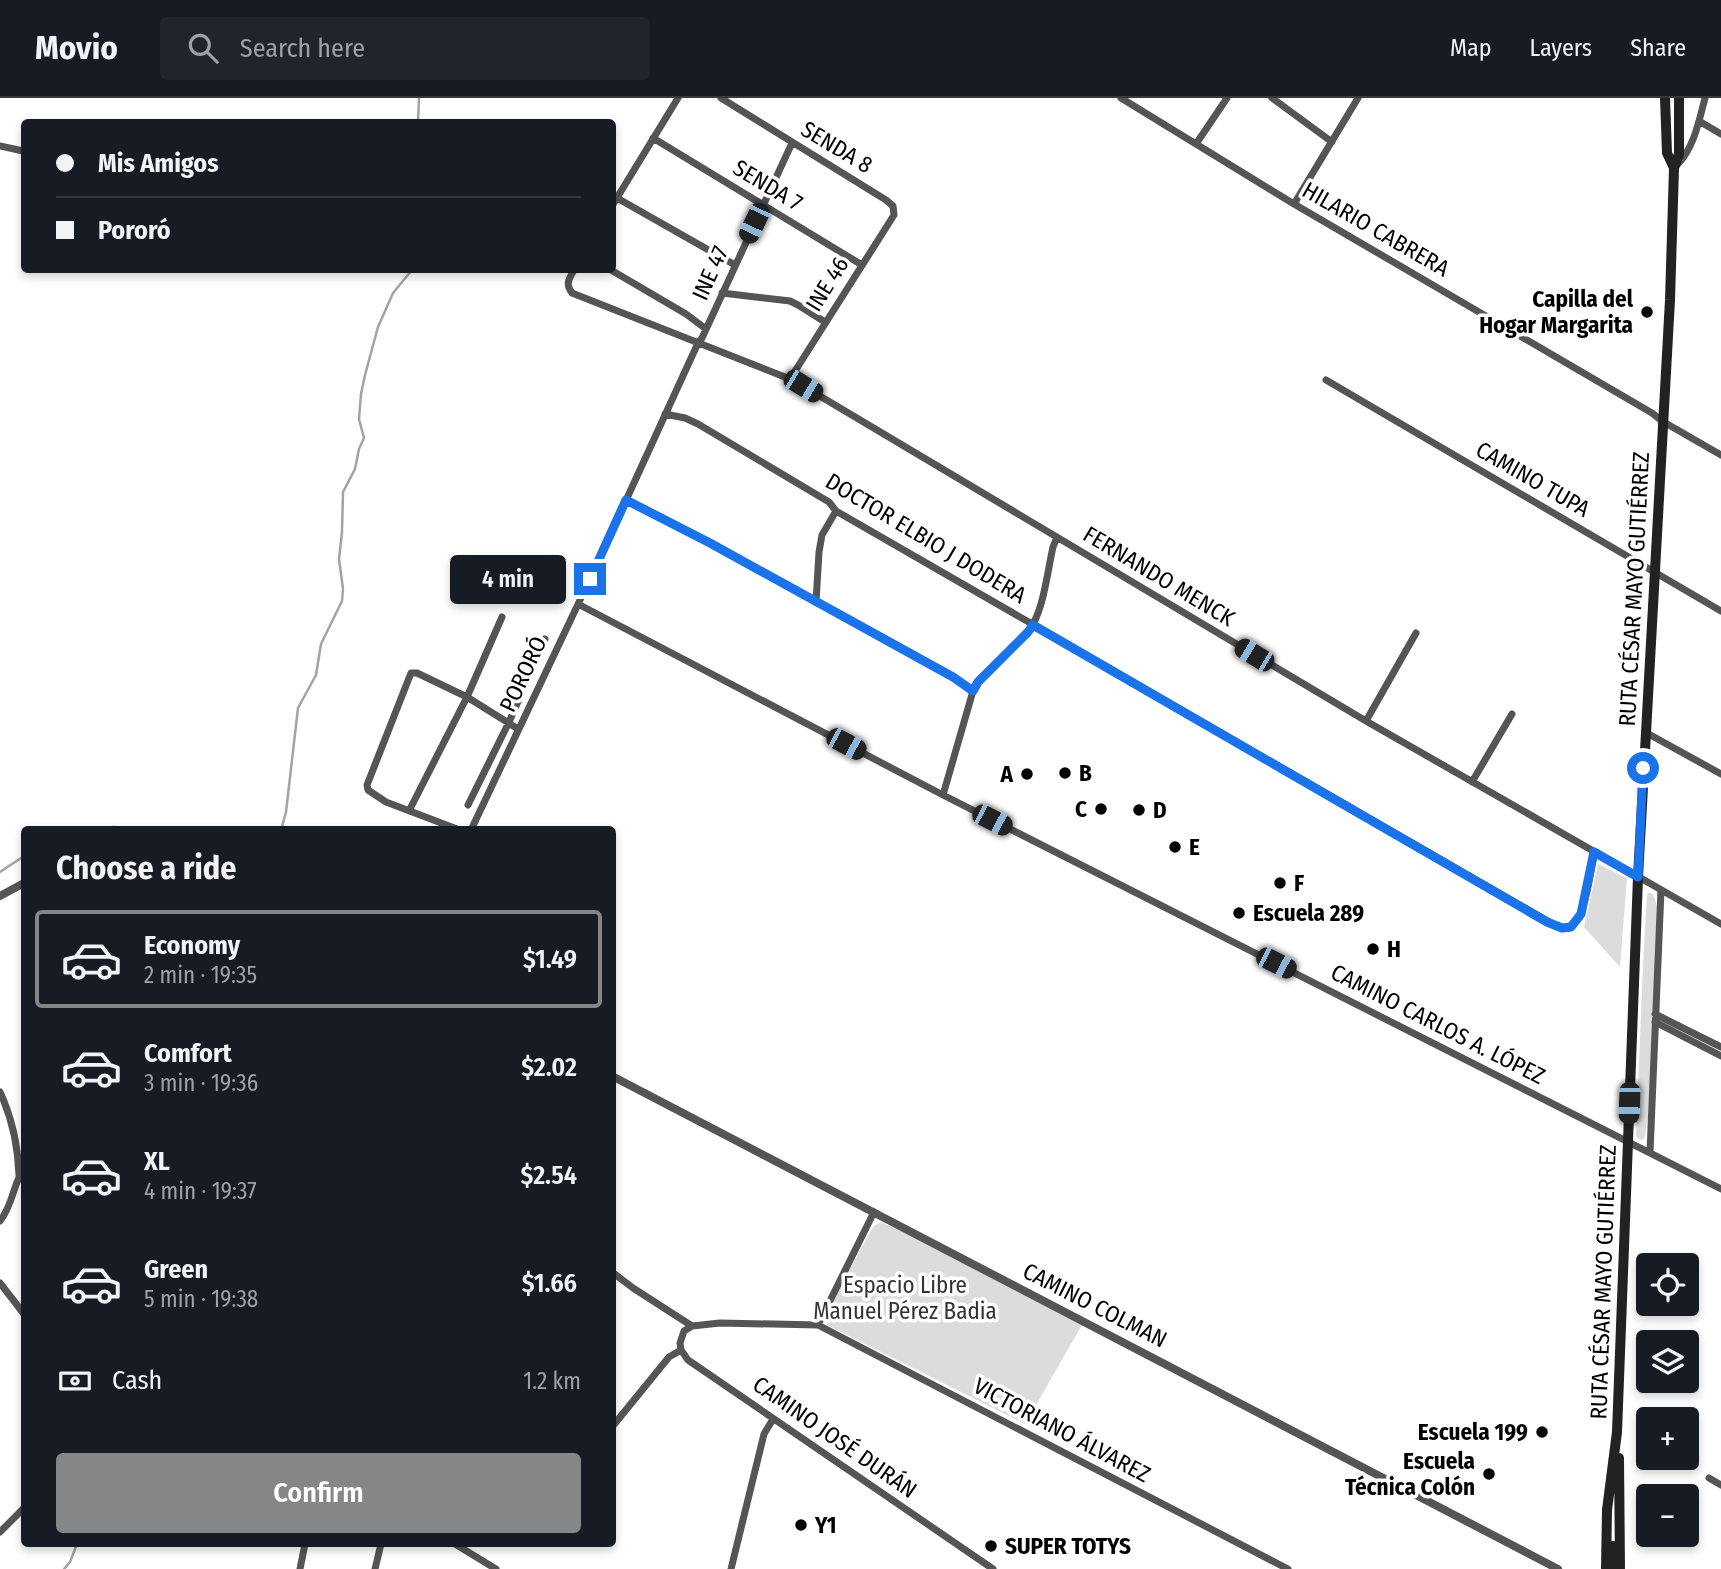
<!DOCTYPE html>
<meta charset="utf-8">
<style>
body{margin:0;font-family:"Fira Sans Condensed",sans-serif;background:#20242c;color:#f1f3f6;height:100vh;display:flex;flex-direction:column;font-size:26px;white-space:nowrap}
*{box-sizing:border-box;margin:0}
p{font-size:23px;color:#9ea1a6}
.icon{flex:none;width:38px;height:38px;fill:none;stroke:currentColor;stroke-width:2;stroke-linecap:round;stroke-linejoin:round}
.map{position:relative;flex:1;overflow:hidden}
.details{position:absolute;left:21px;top:728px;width:595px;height:721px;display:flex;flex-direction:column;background:#171b24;border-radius:7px;box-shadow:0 4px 10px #0003}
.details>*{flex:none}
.banner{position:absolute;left:21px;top:21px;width:595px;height:154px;border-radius:7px;box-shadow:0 4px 10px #0003;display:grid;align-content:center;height:154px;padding:0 35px;background:#171b24}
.fabs{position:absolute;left:1636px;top:1155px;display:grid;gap:14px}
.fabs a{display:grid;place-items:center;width:63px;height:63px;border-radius:7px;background:#171b24;box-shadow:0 4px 10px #0003;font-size:35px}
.end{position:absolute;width:32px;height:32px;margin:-16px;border:9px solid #1a73e8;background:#fff;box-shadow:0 0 0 4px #fff}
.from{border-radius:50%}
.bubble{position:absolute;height:49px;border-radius:7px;background:#171b24;box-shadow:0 4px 10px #0003;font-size:23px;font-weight:600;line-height:49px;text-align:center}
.car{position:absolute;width:21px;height:42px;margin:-21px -10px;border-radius:9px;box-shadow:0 0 5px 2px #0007;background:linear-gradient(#222 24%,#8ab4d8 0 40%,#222 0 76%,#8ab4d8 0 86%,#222 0)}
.banner b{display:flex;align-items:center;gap:24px;height:66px;font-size:26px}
.banner b+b{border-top:2px solid #363941}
.banner i{width:18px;height:18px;background:#f1f3f6}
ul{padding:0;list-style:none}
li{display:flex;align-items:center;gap:21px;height:98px;margin:0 14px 10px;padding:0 21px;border:4px solid transparent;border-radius:7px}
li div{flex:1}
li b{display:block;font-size:26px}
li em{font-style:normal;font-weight:600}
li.current{border-color:#858687}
li>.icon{width:63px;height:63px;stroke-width:1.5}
h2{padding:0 35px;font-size:32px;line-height:84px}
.pay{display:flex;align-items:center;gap:18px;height:77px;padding:0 35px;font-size:26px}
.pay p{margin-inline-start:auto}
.button{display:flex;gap:14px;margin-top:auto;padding:14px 35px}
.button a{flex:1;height:80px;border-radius:7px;background:#858687;color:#fff;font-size:28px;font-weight:600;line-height:80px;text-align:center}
header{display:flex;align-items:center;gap:42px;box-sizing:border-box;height:98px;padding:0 35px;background:#171b24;border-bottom:2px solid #363941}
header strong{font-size:33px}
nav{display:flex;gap:38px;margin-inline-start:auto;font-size:24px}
.search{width:490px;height:63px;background:#20242c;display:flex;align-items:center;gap:18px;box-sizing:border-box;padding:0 24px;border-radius:7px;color:#9ea1a6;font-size:26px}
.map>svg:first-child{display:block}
.green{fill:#dcdcdc}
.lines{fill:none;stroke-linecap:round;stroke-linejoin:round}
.stream{stroke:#a3a3a3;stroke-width:2.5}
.minor{stroke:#555;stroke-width:7}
.tertiary{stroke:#555;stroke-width:8}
.secondary{stroke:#222;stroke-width:10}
.route{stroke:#1a73e8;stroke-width:9}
.poi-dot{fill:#000;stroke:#fff;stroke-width:2.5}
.labels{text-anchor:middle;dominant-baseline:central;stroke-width:7;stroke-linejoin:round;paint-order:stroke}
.street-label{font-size:23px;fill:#000;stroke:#fff}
.poi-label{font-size:23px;font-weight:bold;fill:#000;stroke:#fff;text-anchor:start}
.park-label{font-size:23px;fill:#333;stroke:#fff}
</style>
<header>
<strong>Movio</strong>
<div class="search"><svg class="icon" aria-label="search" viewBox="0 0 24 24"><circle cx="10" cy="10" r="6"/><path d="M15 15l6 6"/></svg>Search here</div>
<nav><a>Map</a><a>Layers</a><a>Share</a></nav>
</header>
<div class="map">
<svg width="1721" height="1471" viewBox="0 0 1721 1471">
<rect width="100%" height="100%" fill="#fff"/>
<path class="green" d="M 1598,766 L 1627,780 L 1620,869 L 1584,829 Z
M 1649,795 L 1651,795 C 1659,804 1657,816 1657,828 L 1648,1019 L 1645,1038 L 1644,1041 L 1640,1042 L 1636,1038 L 1643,867 L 1647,797 Z
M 881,1124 L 907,1136 L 1082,1227 L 1025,1326 L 827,1227 L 826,1215 L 869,1136 L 874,1128 Z"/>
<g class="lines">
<path class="stream" d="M 418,24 L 419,0
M 101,732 L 113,729 L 172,732
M 281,732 L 286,714 L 298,610 L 316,577 L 321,546 L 342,503 L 343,491 L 339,461 L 342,434 L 343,394 L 355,371 L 359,351 L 364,340 L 359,321 L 361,296 L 365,277 L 378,229 L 393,195 L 412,172
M 0,774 L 24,758
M 64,1471 L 70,1464 L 77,1446"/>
<path class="minor" d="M 721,0 L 886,102 L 893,108 L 894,117 L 790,281
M 1121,0 L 1294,106 L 1652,315 L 1662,323 L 1721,357
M 1272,0 L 1332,44
M 1699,23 L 1721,36
M 653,40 L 862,167
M 1196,46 L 1227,0
M 0,48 L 23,53
M 1677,67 C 1694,50 1699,23 1705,0
M 617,100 L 735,167
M 1294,106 L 1358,0
M 612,108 L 678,0
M 574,172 C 569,181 565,186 572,195 L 790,281 L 803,288 L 1366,623 L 1721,826
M 611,172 L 686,216 L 706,231
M 722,195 L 790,203 L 798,207 L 825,224
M 1326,282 L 1721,513
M 665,316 L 685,320 L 698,326 L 829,404 L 836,413 L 1558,829 C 1562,830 1565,831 1569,830 C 1585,823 1591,771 1594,754
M 626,402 L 710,445 L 953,579 L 973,593
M 816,504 L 819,454 L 822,437 L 836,413
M 578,506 L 943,697 L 1721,1091
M 1366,623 L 1416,535
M 1645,634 L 1721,676
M 1472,684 L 1512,616
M 943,697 L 973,593 L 978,584 L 1028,534 C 1044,513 1047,475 1053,449 L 1057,439
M 468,707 L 509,624 L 545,541
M 409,713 L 467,599 L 502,519
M 457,731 L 386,704 L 368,692 L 367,687 L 411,575 L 417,575 L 467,599 L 518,631
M 471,732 L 590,481 L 698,245 L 702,240 L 792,45
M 1655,916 L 1721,949
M 1655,924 L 1721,958
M 0,994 C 12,1020 18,1048 19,1077
M 1650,1054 L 1661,792
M 0,1123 C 13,1107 13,1086 24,1070
M 612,1174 L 633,1190 L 692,1228
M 0,1185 L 24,1216
M 818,1227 L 874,1114
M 612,1329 L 669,1259 L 681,1252
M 1709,1380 L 1721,1387
M 0,1434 L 24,1410
M 455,1446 L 496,1471
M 300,1471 L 305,1446
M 375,1471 L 381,1446
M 731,1471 L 764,1336 L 773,1321
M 993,1471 L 688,1262 L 681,1252 L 680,1245 L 684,1233 L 692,1228 L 720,1225 L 818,1227 L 1288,1471"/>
<path class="tertiary" d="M 0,798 L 24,785
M 612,978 L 1558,1471"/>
<path class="secondary" d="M 1665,0 L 1667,55 L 1674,70
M 1619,1360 L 1620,1471
M 1606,1471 L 1607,1412 L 1617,1334 L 1638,779 L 1670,202 L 1674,70 L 1679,56 L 1679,0
M 1613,1471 L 1613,1448"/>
</g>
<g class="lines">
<path class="route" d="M 590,481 L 626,402 L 710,445 L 953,579 L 973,593 L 978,584 L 1028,534 L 1033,527 L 1547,824 L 1562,830 L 1571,829 L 1581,816 L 1594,754 L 1638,779 L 1643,670"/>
</g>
<g class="poi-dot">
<circle cx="1647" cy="214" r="7"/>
<circle cx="1065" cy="675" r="7"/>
<circle cx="1027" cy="676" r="7"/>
<circle cx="1101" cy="711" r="7"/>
<circle cx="1139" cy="712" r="7"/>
<circle cx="1175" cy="749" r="7"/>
<circle cx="1280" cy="785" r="7"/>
<circle cx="1239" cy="815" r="7"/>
<circle cx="1373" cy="851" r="7"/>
<circle cx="1542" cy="1334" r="7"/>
<circle cx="1489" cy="1376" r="7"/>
<circle cx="801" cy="1427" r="7"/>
<circle cx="991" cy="1448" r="7"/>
</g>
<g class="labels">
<g class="street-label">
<text transform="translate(837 49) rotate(31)">SENDA 8</text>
<text transform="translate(768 87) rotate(31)">SENDA 7</text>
<text transform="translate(1376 131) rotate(30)">HILARIO CABRERA</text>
<text transform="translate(710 175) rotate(-66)">INE 47</text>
<text transform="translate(827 186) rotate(-58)">INE 46</text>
<text transform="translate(1533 381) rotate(30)">CAMINO TUPA</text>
<text transform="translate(926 440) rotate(31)">DOCTOR ELBIO J DODERA</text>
<text transform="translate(1159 478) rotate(31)">FERNANDO MENCK</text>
<text transform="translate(1634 491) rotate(-87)">RUTA CÉSAR MAYO GUTIÉRREZ</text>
<text transform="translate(523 576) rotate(-65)">PORORÓ</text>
<text transform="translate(1438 926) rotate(27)">CAMINO CARLOS A. LÓPEZ</text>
<text transform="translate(1603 1184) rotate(-88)">RUTA CÉSAR MAYO GUTIÉRREZ</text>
<text transform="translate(1095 1207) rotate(27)">CAMINO COLMAN</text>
<text transform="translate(1062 1332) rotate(28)">VICTORIANO ÁLVAREZ</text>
<text transform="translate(835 1339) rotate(35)">CAMINO JOSÉ DURÁN</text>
</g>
<g class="poi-label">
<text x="1633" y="201" text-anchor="end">Capilla del<tspan x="1633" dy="26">Hogar Margarita</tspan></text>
<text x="1079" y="675">B</text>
<text x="1013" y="676" text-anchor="end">A</text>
<text x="1087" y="711" text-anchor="end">C</text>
<text x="1153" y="712">D</text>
<text x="1189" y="749">E</text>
<text x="1294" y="785">F</text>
<text x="1253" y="815">Escuela 289</text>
<text x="1387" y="851">H</text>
<text x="1528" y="1334" text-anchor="end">Escuela 199</text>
<text x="1475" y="1363" text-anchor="end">Escuela<tspan x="1475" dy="26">Técnica Colón</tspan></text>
<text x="815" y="1427">Y1</text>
<text x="1005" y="1448">SUPER TOTYS</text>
</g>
<g class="park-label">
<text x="905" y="1187">Espacio Libre<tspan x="905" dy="26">Manuel Pérez Badia</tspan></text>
</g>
</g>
</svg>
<div class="fabs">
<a><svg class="icon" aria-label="locate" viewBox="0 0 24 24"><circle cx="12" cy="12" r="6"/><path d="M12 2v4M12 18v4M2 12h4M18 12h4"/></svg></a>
<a><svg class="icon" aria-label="layers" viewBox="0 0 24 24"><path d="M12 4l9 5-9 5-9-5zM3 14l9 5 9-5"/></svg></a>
<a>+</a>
<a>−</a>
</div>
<i class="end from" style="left:1643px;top:670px"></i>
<i class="end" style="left:590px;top:481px"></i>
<div class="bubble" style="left:450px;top:457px;width:116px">4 min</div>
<i class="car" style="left:754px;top:125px;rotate:205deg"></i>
<i class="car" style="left:803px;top:288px;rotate:121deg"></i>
<i class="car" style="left:1254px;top:557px;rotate:301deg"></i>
<i class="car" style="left:846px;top:646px;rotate:118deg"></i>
<i class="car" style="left:992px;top:722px;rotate:117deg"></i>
<i class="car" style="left:1276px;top:865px;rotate:117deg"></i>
<i class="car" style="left:1629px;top:1005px;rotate:182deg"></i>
<div class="banner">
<b><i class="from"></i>Mis Amigos</b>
<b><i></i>Pororó</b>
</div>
<section class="details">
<h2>Choose a ride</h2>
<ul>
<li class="current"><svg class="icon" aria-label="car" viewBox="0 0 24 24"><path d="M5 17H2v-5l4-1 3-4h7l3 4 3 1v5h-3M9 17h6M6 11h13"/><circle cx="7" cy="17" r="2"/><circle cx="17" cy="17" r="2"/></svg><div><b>Economy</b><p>2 min · 19:35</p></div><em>$1.49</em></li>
<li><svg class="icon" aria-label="car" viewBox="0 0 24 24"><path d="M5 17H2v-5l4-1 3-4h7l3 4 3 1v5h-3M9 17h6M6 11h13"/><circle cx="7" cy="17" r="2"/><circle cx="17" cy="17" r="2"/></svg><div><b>Comfort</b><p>3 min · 19:36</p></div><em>$2.02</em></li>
<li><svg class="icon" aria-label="car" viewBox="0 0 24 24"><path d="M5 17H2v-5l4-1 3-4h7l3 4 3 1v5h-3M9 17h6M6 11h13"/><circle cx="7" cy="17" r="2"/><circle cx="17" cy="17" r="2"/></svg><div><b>XL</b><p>4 min · 19:37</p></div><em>$2.54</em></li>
<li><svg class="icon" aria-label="car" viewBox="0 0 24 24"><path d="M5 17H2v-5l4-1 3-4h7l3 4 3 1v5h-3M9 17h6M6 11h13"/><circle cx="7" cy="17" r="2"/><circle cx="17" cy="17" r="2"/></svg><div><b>Green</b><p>5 min · 19:38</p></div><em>$1.66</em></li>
</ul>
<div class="pay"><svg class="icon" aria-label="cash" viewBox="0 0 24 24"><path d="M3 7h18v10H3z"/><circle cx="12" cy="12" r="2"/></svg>Cash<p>1.2 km</p></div>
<div class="button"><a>Confirm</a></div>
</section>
</div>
